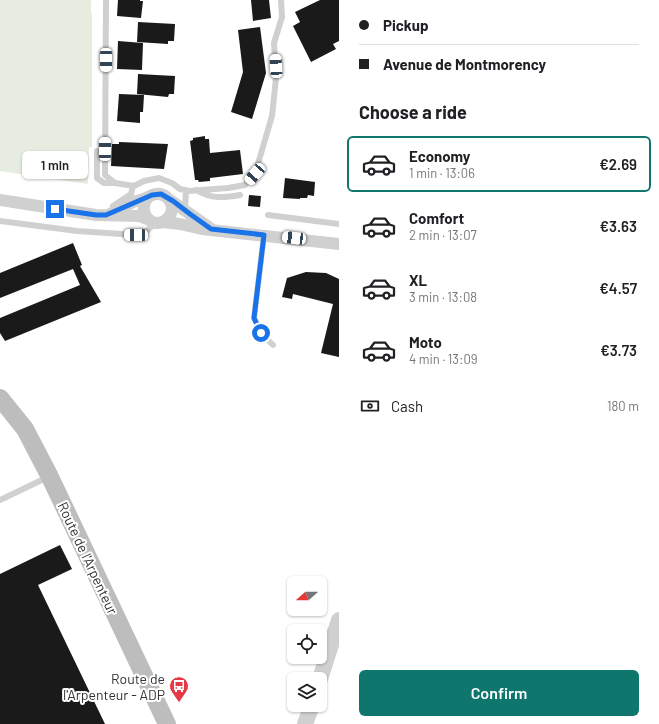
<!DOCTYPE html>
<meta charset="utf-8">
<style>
body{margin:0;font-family:Barlow,sans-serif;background:#f2f2f2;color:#202124;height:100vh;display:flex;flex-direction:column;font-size:15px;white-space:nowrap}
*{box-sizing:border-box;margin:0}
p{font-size:13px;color:#757577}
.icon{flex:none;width:22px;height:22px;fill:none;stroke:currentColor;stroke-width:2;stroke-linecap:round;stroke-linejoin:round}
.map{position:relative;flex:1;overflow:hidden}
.sheet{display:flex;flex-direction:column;background:#fff;width:320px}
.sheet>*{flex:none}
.top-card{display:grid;align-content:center;height:88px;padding:0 20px;background:#fff}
.needle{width:26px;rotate:249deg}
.controls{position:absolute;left:287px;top:576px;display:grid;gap:8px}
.controls a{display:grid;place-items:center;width:40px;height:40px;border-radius:6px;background:#fff;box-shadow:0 1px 3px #0004;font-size:20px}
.end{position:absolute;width:18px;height:18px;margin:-9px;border:5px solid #1a73e8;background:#fff;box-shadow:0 0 0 2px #fff}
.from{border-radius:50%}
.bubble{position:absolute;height:28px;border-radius:6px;background:#fff;box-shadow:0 1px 3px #0004;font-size:13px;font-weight:600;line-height:28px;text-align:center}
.car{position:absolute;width:12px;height:24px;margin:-12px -6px;border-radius:5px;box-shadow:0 0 3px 1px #0007;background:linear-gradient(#fff 24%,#345 0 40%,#fff 0 76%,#345 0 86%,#fff 0)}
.top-card b{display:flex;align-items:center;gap:14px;height:38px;font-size:15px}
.top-card b+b{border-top:1px solid #e0e0e0}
.top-card i{width:10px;height:10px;background:#202124}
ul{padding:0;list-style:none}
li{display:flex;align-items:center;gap:12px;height:56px;margin:0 8px 6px;padding:0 12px;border:2px solid transparent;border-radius:6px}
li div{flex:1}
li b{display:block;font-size:15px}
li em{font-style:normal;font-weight:600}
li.selected{border-color:#0f766e}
li>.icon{width:36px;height:36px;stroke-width:1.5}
h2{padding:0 20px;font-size:18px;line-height:48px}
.pay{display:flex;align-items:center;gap:10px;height:44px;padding:0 20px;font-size:15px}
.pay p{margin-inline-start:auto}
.button{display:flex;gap:8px;margin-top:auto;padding:8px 20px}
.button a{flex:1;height:46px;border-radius:6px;background:#0f766e;color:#fff;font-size:16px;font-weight:600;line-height:46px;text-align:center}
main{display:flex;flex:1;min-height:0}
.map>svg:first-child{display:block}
.green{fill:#e6ecdf}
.building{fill:#1a1a1a}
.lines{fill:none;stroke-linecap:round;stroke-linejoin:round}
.service{stroke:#d0d0d0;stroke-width:6}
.minor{stroke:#d0d0d0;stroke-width:12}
.tertiary{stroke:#d0d0d0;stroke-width:16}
.secondary{stroke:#bdbdbd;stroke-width:18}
.route{stroke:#1a73e8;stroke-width:5}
.labels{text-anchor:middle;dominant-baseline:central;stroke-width:4;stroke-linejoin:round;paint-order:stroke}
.street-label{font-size:14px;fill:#333;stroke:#fff}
.poi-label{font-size:14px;fill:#333;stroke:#fff;text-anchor:end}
</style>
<main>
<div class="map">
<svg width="339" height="724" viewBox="0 0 339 724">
<rect width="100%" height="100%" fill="#fff"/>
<path class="green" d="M 0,0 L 91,0 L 91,13 L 92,13 L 92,147 L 89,147 L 88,184 L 0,171 Z"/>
<path class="building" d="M 118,0 L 140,0 L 140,1 L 143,1 L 141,18 L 117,16 Z
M 251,0 L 269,0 L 271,18 L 253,21 Z
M 320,0 L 339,0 L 339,41 L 333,44 L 336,49 L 311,62 L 293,26 L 300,22 L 295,12 Z
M 138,22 L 175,24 L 174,41 L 168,41 L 168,44 L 137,42 Z
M 260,27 L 266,73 L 252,119 L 231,112 L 243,72 L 238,30 Z
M 118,41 L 143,43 L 142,70 L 117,69 Z
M 138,74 L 175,76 L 174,94 L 169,94 L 168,97 L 137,94 Z
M 119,94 L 144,95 L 143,112 L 140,112 L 140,123 L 117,121 Z
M 205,136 L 205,139 L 209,139 L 210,153 L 240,150 L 243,174 L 210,178 L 210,181 L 199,182 L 198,180 L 195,180 L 190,141 L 193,140 L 193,138 Z
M 119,142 L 168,144 L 164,169 L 111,166 L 112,144 L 119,144 Z
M 285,178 L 315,182 L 314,196 L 308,195 L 307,198 L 300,198 L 300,199 L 283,198 Z
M 249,195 L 261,196 L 260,207 L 248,206 Z
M 73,243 L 82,265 L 80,266 L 101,302 L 5,341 L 0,333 L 0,318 L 80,285 L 73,269 L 0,298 L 0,273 Z
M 306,272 L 326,273 L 339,279 L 339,357 L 321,353 L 333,304 L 293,294 L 292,299 L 282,297 L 287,278 Z
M 60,545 L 72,569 L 38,585 L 105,724 L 0,724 L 0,574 Z"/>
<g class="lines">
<path class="service" d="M 106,0 L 105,175 L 115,183 L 134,186 L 144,181 L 159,178 L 172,183 L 180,189 L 189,191 L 228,188 L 245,185 L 255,174 L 272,116 L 276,78 L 274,43 L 282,17 L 281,0
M 97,151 L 97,178 L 104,183 L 115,183
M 196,190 C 211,199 224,198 240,195
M 113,206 L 131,194 L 133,186
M 185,211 L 186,190
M 268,215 L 339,224
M 0,221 L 77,231 L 136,235 L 145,233 L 155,223
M 264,235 L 254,318 L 261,333 L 273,345
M 0,500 L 48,477"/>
<path class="minor" d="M 167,198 L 210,228
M 0,200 L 96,215 L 139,216 L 147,219
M 108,215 C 117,211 126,205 136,201 C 140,200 144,199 148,197 C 151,196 153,194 156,194 C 164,193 171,199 172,207 C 172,211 171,215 168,218 C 155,232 135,214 148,197
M 162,222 L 180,224 L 202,229 L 339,244"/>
<path class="tertiary" d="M 320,679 L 339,620
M 305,724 L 312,705"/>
<path class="secondary" d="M 0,398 L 25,429 L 50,477 L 167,724"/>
</g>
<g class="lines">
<path class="route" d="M 55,209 L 96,215 L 106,215 L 152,195 L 161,194 L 173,201 L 190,214 L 211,229 L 264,235 L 254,318 L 261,333"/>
</g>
<defs>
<g id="bus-pin" transform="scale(1)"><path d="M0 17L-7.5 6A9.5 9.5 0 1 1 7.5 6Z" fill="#e63946" stroke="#fff"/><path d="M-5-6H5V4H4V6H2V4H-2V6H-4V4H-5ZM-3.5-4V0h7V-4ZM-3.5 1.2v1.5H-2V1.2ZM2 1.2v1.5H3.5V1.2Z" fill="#fff"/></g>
</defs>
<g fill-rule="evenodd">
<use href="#bus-pin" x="179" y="686"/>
</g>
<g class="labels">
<g class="street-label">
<text transform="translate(88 558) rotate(65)">Route de l'Arpenteur</text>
</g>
<g class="poi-label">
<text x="165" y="678">Route de<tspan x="165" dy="16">l'Arpenteur - ADP</tspan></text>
</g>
</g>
</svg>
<div class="controls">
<a><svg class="needle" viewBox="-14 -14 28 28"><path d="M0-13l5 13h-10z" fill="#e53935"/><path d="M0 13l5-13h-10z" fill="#757577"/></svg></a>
<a><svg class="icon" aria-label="locate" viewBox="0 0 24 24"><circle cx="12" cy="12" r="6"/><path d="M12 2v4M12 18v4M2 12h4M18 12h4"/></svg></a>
<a><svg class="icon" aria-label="layers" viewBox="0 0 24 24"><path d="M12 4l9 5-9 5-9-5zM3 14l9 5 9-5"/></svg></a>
</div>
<i class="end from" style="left:261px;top:333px"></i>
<i class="end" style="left:55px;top:209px"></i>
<div class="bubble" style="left:22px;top:151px;width:66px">1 min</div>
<i class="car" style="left:106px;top:60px;rotate:180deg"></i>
<i class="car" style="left:276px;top:66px;rotate:357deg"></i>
<i class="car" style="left:105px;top:149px;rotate:0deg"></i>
<i class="car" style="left:255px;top:174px;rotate:221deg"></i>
<i class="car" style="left:136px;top:235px;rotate:271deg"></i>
<i class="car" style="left:294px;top:238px;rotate:277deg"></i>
</div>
<section class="sheet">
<div class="top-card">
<b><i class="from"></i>Pickup</b>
<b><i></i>Avenue de Montmorency</b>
</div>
<h2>Choose a ride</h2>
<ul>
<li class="selected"><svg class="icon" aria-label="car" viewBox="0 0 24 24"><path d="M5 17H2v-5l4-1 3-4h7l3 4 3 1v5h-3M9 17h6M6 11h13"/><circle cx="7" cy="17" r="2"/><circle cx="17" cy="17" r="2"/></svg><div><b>Economy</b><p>1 min · 13:06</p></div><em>€2.69</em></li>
<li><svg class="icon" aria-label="car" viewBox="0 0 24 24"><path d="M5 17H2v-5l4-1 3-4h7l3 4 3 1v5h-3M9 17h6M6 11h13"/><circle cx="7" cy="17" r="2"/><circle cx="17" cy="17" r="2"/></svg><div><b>Comfort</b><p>2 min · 13:07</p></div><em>€3.63</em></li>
<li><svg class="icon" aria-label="car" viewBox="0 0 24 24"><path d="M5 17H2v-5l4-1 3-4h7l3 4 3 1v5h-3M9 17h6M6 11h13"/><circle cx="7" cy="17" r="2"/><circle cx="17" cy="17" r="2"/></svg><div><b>XL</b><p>3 min · 13:08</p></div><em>€4.57</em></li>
<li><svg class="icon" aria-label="car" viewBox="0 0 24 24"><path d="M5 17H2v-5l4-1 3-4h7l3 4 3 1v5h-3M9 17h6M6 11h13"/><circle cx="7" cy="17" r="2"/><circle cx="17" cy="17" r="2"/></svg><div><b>Moto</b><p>4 min · 13:09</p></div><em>€3.73</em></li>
</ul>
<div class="pay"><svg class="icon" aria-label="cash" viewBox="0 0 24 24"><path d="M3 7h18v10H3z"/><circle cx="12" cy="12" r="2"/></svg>Cash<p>180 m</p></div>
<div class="button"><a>Confirm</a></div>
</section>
</main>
